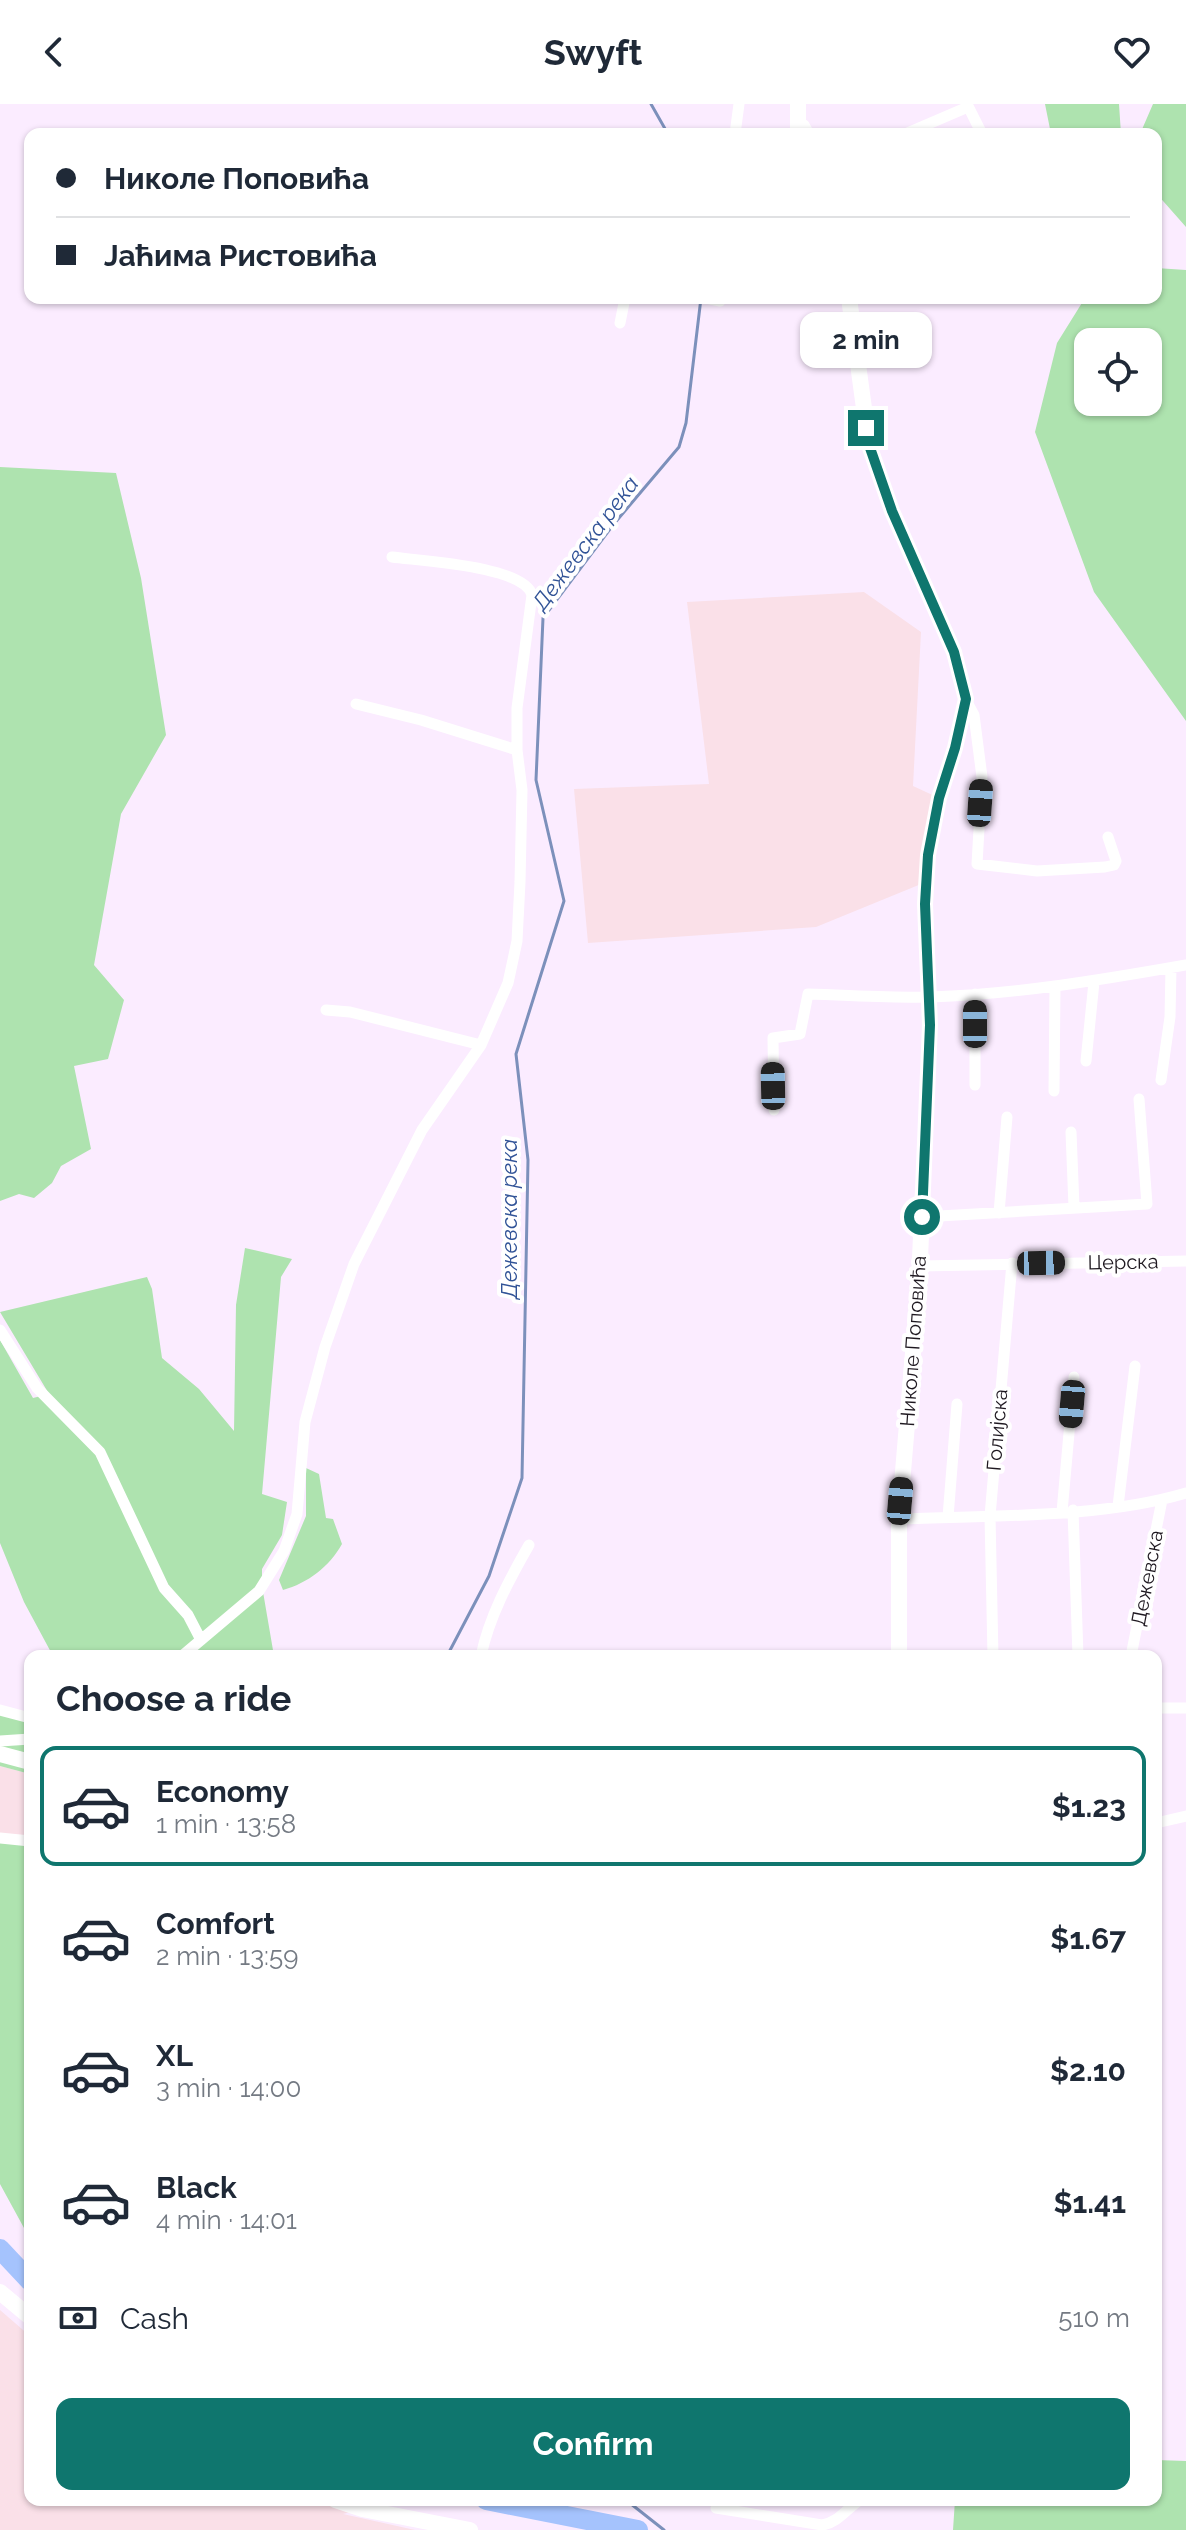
<!DOCTYPE html>
<meta charset="utf-8">
<style>
body{margin:0;font-family:Raleway,sans-serif;background:#f2f2f3;color:#1f2937;height:100vh;display:flex;flex-direction:column;font-size:30px;white-space:nowrap}
*{box-sizing:border-box;margin:0}
p{font-size:26px;color:#747a83}
.icon{flex:none;width:44px;height:44px;fill:none;stroke:currentColor;stroke-width:2;stroke-linecap:round;stroke-linejoin:round}
.map{position:relative;flex:1;overflow:hidden}
.side{position:absolute;left:24px;top:1546px;width:1138px;height:856px;display:flex;flex-direction:column;background:#fff;border-radius:16px;box-shadow:0 2px 6px #0004}
.side>*{flex:none}
.top-card{position:absolute;left:24px;top:24px;width:1138px;height:176px;border-radius:16px;box-shadow:0 2px 6px #0004;display:grid;align-content:center;height:176px;padding:0 32px;background:#fff}
.buttons{position:absolute;left:1074px;top:224px;display:grid;gap:16px}
.buttons a{display:grid;place-items:center;width:88px;height:88px;border-radius:16px;background:#fff;box-shadow:0 2px 6px #0004;font-size:40px}
.end{position:absolute;width:36px;height:36px;margin:-18px;border:10px solid #0f766e;background:#fff;box-shadow:0 0 0 4px #fff}
.from{border-radius:50%}
.bubble{position:absolute;height:56px;border-radius:16px;background:#fff;box-shadow:0 2px 6px #0004;font-size:26px;font-weight:700;line-height:56px;text-align:center}
.car{position:absolute;width:24px;height:48px;margin:-24px -12px;border-radius:10px;box-shadow:0 0 6px 2px #0007;background:linear-gradient(#222 24%,#8ab4d8 0 40%,#222 0 76%,#8ab4d8 0 86%,#222 0)}
.top-card b{display:flex;align-items:center;gap:28px;height:76px;font-size:30px}
.top-card b+b{border-top:2px solid #e0e1e3}
.top-card i{width:20px;height:20px;background:#1f2937}
ul{padding:0;list-style:none}
li{display:flex;align-items:center;gap:24px;height:120px;margin:0 16px 12px;padding:0 16px;border:4px solid transparent;border-radius:16px}
li div{flex:1}
li b{display:block;font-size:30px}
li em{font-style:normal;font-weight:700}
li.active{border-color:#0f766e}
li>.icon{width:72px;height:72px;stroke-width:1.5}
h2{padding:0 32px;font-size:36px;line-height:96px}
.pay{display:flex;align-items:center;gap:20px;height:88px;padding:0 32px;font-size:30px}
.pay p{margin-inline-start:auto}
.button{display:flex;gap:16px;margin-top:auto;padding:16px 32px}
.button a{flex:1;height:92px;border-radius:16px;background:#0f766e;color:#fff;font-size:32px;font-weight:700;line-height:92px;text-align:center}
header{display:flex;justify-content:space-between;align-items:center;height:104px;padding:0 32px;background:#fff;font-size:36px;font-weight:700}
.map>svg:first-child{display:block}
.industrial{fill:#fae0e8}
.green{fill:#aee3af;fill-rule:evenodd}
.lines{fill:none;stroke-linecap:round;stroke-linejoin:round}
.stream{stroke:#7c90bb;stroke-width:3}
.river{stroke:#a5c3fd;stroke-width:20}
.street{stroke:#fff;stroke-width:11}
.secondary{stroke:#fff;stroke-width:16}
.route{stroke:#0f766e;stroke-width:10}
.labels{text-anchor:middle;dominant-baseline:central;stroke-width:8;stroke-linejoin:round;paint-order:stroke}
.street-label{font-size:20px;fill:#1e1820;stroke:#fff}
.water-label{font-size:22px;font-style:italic;fill:#315397;stroke:#fff}
</style>
<header><svg class="icon" aria-label="back" viewBox="0 0 24 24"><path d="M15 5l-7 7 7 7"/></svg>Swyft<svg class="icon" aria-label="heart" viewBox="0 0 24 24"><path d="M12 20l-8-8c-3-5 5-10 8-4 3-6 11-1 8 4z"/></svg></header>
<div class="map">
<svg width="1186" height="2426" viewBox="0 0 1186 2426">
<rect width="100%" height="100%" fill="#fbecff"/>
<path class="industrial" d="M 864,488 L 921,528 L 913,682 L 939,694 L 926,778 L 816,823 L 588,839 L 574,685 L 709,680 L 687,498 Z
M 0,1662 L 30,1670 L 30,1733 L 0,1730 Z
M 0,2206 L 30,2232 L 30,2396 L 335,2396 L 362,2405 L 343,2410 L 415,2426 L 0,2426 Z"/>
<path class="green" d="M 1045,0 L 1119,0 L 1121,30 L 1051,30 Z
M 1153,0 L 1186,0 L 1186,123 L 1156,89 L 1156,30 L 1140,30 Z
M 1156,164 L 1186,166 L 1186,617 L 1094,488 L 1035,328 L 1057,239 L 1085,194 L 1156,194 ZM 1088,238 L 1148,238 L 1148,298 L 1088,298 Z
M 0,363 L 116,369 L 141,474 L 166,631 L 121,710 L 94,861 L 124,896 L 108,955 L 74,962 L 91,1045 L 61,1062 L 52,1079 L 34,1094 L 19,1090 L 0,1097 Z
M 245,1144 L 292,1155 L 281,1173 L 262,1390 L 287,1398 L 282,1431 L 262,1465 L 262,1482 L 274,1552 L 53,1552 L 24,1498 L 0,1439 L 0,1236 L 33,1294 L 49,1290 L 0,1208 L 147,1173 L 152,1185 L 162,1254 L 199,1285 L 234,1327 L 236,1201 Z
M 306,1364 L 319,1370 L 326,1414 L 333,1415 L 342,1440 C 329,1463 308,1479 283,1486 L 279,1476 L 306,1412 Z
M 0,1606 L 30,1614 L 30,1670 L 0,1662 Z
M 0,1730 L 30,1733 L 30,2135 L 0,2080 Z
M 1156,2356 L 1186,2357 L 1186,2426 L 953,2426 L 955,2396 L 1156,2396 Z"/>
<g class="lines">
<path class="stream" d="M 651,0 L 668,30
M 447,1552 L 489,1472 L 522,1374 L 528,1056 L 516,950 L 564,797 L 536,676 L 543,514 L 613,421 L 679,343 L 686,319 L 701,194
M 626,2396 L 664,2426"/>
<path class="river" d="M 0,2145 L 30,2177
M 486,2396 L 638,2426"/>
<path class="street" d="M 967,0 L 982,30
M 798,17 L 804,21 L 809,30
M 735,30 L 739,0
M 905,30 L 968,3
M 642,194 L 665,194
M 706,194 L 720,197 L 721,194
M 620,219 L 625,194
M 966,596 L 974,611 L 982,673 L 977,760 L 1037,767 L 1105,763 L 1114,761 L 1116,757 L 1108,733
M 356,600 L 421,616 L 517,646
M 975,890 L 975,981
M 326,906 L 350,908 L 481,941
M 1086,957 L 1094,878
M 1161,976 L 1170,913 L 1171,864
M 1054,987 L 1055,883
M 774,1006 L 773,934 L 800,930 L 808,890 C 849,891 890,894 931,893 C 1017,890 1101,876 1186,861
M 1071,1028 L 1074,1103
M 999,1109 L 1007,1013
M 922,1113 L 1147,1100 L 1139,995
M 919,1162 L 1186,1157
M 0,1226 L 37,1284 L 100,1348 L 164,1484 L 188,1511 L 201,1536
M 1118,1402 L 1135,1262
M 1073,1406 L 1078,1552
M 1062,1408 L 1074,1273
M 948,1413 L 957,1300
M 899,1415 C 990,1411 1098,1415 1186,1389
M 182,1552 L 259,1487 L 284,1447 L 297,1410 L 305,1318 L 325,1243 L 354,1160 L 422,1026 L 481,941 L 508,879 L 517,837 L 520,778 L 522,686 L 517,646 L 517,604 L 532,491 C 524,462 421,457 392,453
M 481,1552 C 489,1513 509,1476 529,1441
M 993,1552 L 990,1412 L 1012,1159
M 1131,1552 L 1162,1396
M 1156,1604 L 1186,1604
M 0,1606 L 30,1614
M 0,1637 L 30,1635
M 1156,1719 L 1186,1712
M 0,1734 L 30,1737
M 716,2404 L 822,2421 C 838,2419 847,2404 860,2396"/>
<path class="secondary" d="M 798,0 L 798,30
M 849,194 L 869,341 L 892,407 L 954,548 L 966,595 L 955,644 L 939,694 L 928,751 L 925,800 L 930,921 L 919,1178 L 899,1415 L 899,1552
M 0,1650 L 30,1658
M 0,2188 L 30,2213
M 335,2396 L 362,2405 L 470,2426"/>
</g>
<g class="lines">
<path class="route" d="M 866,324 L 869,341 L 892,407 L 954,548 L 966,595 L 955,644 L 939,694 L 928,751 L 925,800 L 930,921 L 922,1113"/>
</g>
<g class="labels">
<g class="street-label">
<text transform="translate(1123 1158) rotate(-1)">Церска</text>
<text transform="translate(913 1237) rotate(-86)">Николе Поповића</text>
<text transform="translate(997 1326) rotate(-85)">Голијска</text>
<text transform="translate(1147 1474) rotate(-79)">Дежевска</text>
</g>
<g class="water-label">
<text transform="translate(585 439) rotate(-53)">Дежевска река</text>
<text transform="translate(509 1115) rotate(-90)">Дежевска река</text>
</g>
</g>
</svg>
<div class="buttons">
<a><svg class="icon" aria-label="locate" viewBox="0 0 24 24"><circle cx="12" cy="12" r="6"/><path d="M12 2v4M12 18v4M2 12h4M18 12h4"/></svg></a>
</div>
<i class="end from" style="left:922px;top:1113px"></i>
<i class="end" style="left:866px;top:324px"></i>
<div class="bubble" style="left:800px;top:208px;width:132px">2 min</div>
<i class="car" style="left:980px;top:699px;rotate:4deg"></i>
<i class="car" style="left:975px;top:920px;rotate:0deg"></i>
<i class="car" style="left:773px;top:982px;rotate:359deg"></i>
<i class="car" style="left:1041px;top:1159px;rotate:89deg"></i>
<i class="car" style="left:1072px;top:1300px;rotate:185deg"></i>
<i class="car" style="left:900px;top:1397px;rotate:5deg"></i>
<div class="top-card">
<b><i class="from"></i>Николе Поповића</b>
<b><i></i>Јаћима Ристовића</b>
</div>
<section class="side">
<h2>Choose a ride</h2>
<ul>
<li class="active"><svg class="icon" aria-label="car" viewBox="0 0 24 24"><path d="M5 17H2v-5l4-1 3-4h7l3 4 3 1v5h-3M9 17h6M6 11h13"/><circle cx="7" cy="17" r="2"/><circle cx="17" cy="17" r="2"/></svg><div><b>Economy</b><p>1 min · 13:58</p></div><em>$1.23</em></li>
<li><svg class="icon" aria-label="car" viewBox="0 0 24 24"><path d="M5 17H2v-5l4-1 3-4h7l3 4 3 1v5h-3M9 17h6M6 11h13"/><circle cx="7" cy="17" r="2"/><circle cx="17" cy="17" r="2"/></svg><div><b>Comfort</b><p>2 min · 13:59</p></div><em>$1.67</em></li>
<li><svg class="icon" aria-label="car" viewBox="0 0 24 24"><path d="M5 17H2v-5l4-1 3-4h7l3 4 3 1v5h-3M9 17h6M6 11h13"/><circle cx="7" cy="17" r="2"/><circle cx="17" cy="17" r="2"/></svg><div><b>XL</b><p>3 min · 14:00</p></div><em>$2.10</em></li>
<li><svg class="icon" aria-label="car" viewBox="0 0 24 24"><path d="M5 17H2v-5l4-1 3-4h7l3 4 3 1v5h-3M9 17h6M6 11h13"/><circle cx="7" cy="17" r="2"/><circle cx="17" cy="17" r="2"/></svg><div><b>Black</b><p>4 min · 14:01</p></div><em>$1.41</em></li>
</ul>
<div class="pay"><svg class="icon" aria-label="cash" viewBox="0 0 24 24"><path d="M3 7h18v10H3z"/><circle cx="12" cy="12" r="2"/></svg>Cash<p>510 m</p></div>
<div class="button"><a>Confirm</a></div>
</section>
</div>
